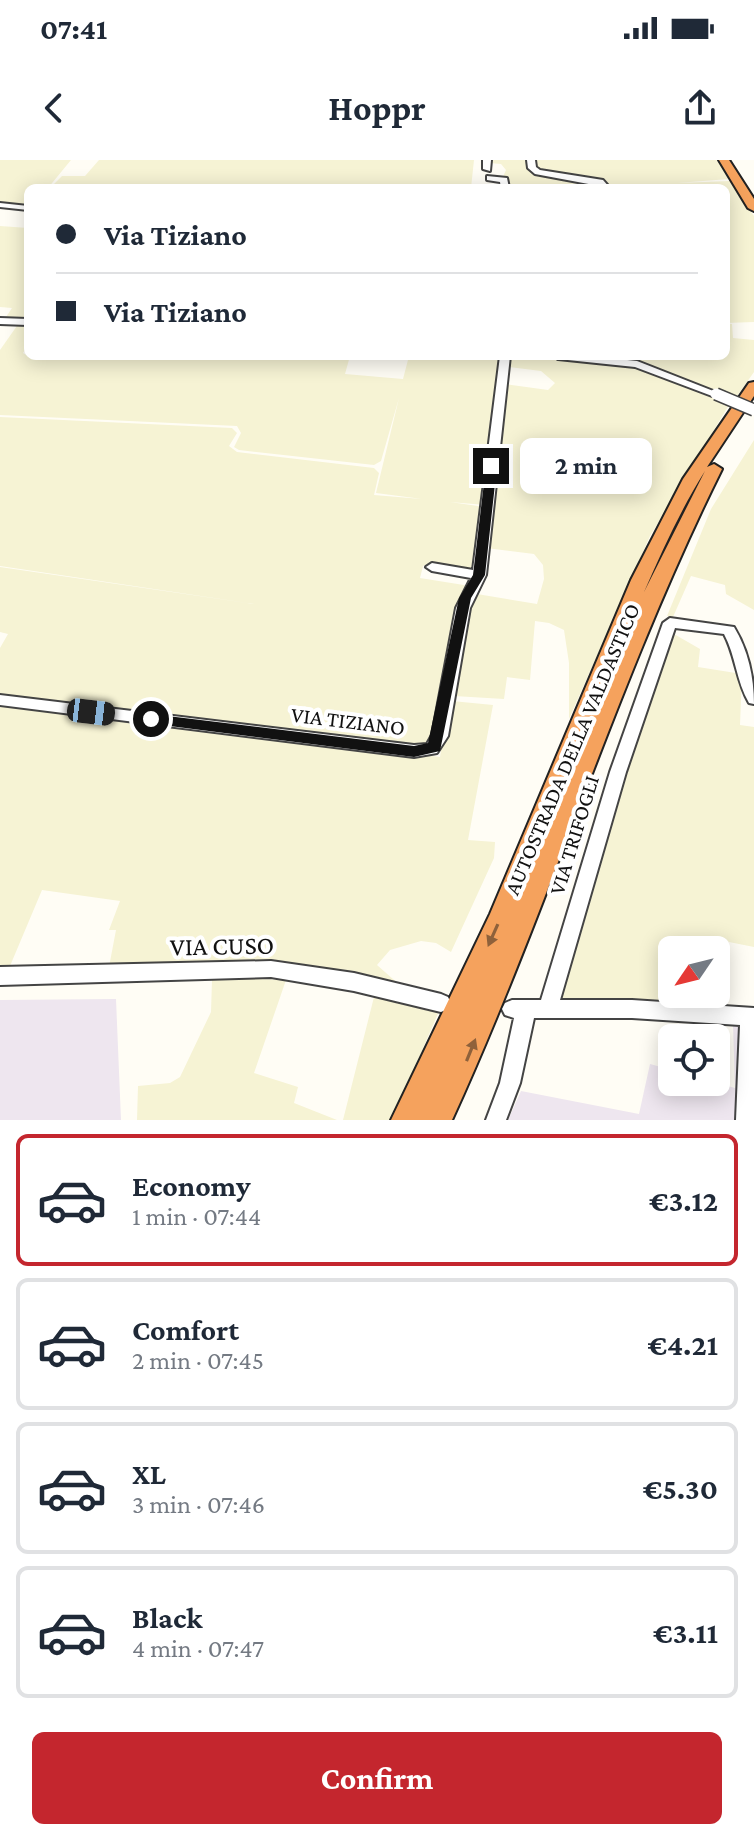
<!DOCTYPE html>
<meta charset="utf-8">
<style>
body{margin:0;font-family:"Crimson Pro",serif;background:#f2f2f3;color:#1f2937;height:100vh;display:flex;flex-direction:column;font-size:30px;white-space:nowrap}
*{box-sizing:border-box;margin:0}
p{font-size:26px;color:#747a83}
.icon{flex:none;width:44px;height:44px;fill:none;stroke:currentColor;stroke-width:2;stroke-linecap:round;stroke-linejoin:round}
.map{position:relative;height:960px;overflow:hidden}
.drawer{display:flex;flex-direction:column;background:#fff;flex:1}
.drawer>*{flex:none}
.banner{position:absolute;left:24px;top:24px;width:706px;height:176px;border-radius:12px;box-shadow:0 4px 20px #0003;display:grid;align-content:center;height:176px;padding:0 32px;background:#fff}
.needle{width:52px;rotate:235deg}
.controls{position:absolute;left:658px;top:776px;display:grid;gap:16px}
.controls a{display:grid;place-items:center;width:72px;height:72px;border-radius:12px;background:#fff;box-shadow:0 4px 20px #0003;font-size:40px}
.end{position:absolute;width:36px;height:36px;margin:-18px;border:10px solid #111;background:#fff;box-shadow:0 0 0 4px #fff}
.from{border-radius:50%}
.bubble{position:absolute;height:56px;border-radius:12px;background:#fff;box-shadow:0 4px 20px #0003;font-size:26px;font-weight:700;line-height:56px;text-align:center}
.car{position:absolute;width:24px;height:48px;margin:-24px -12px;border-radius:10px;box-shadow:0 0 6px 2px #0007;background:linear-gradient(#222 24%,#8ab4d8 0 40%,#222 0 76%,#8ab4d8 0 86%,#222 0)}
.banner b{display:flex;align-items:center;gap:28px;height:76px;font-size:30px}
.banner b+b{border-top:2px solid #e0e1e3}
.banner i{width:20px;height:20px;background:#1f2937}
ul{padding:14px 0 0;list-style:none}
li{display:flex;align-items:center;gap:24px;height:132px;margin:0 16px 12px;padding:0 16px;border:4px solid #e0e1e3;border-radius:12px}
li div{flex:1}
li b{display:block;font-size:30px}
li em{font-style:normal;font-weight:700}
li.active{border-color:#c4262e}
li>.icon{width:72px;height:72px;stroke-width:1.5}
.primary-button{display:flex;gap:16px;margin-top:auto;padding:16px 32px}
.primary-button a{flex:1;height:92px;border-radius:12px;background:#c4262e;color:#fff;font-size:32px;font-weight:700;line-height:92px;text-align:center}
.status{display:flex;justify-content:space-between;align-items:center;height:56px;padding:0 40px;background:#fff;direction:ltr}
.status svg{height:22px;fill:currentColor}
header{display:flex;justify-content:space-between;align-items:center;height:104px;padding:0 32px;background:#fff;font-size:36px;font-weight:700}
.map>svg:first-child{display:block}
.industrial{fill:#eee6ef}
.farmland{fill:#f6f3d4}
.lines{fill:none;stroke-linecap:round;stroke-linejoin:round}
.minor-casing{stroke:#444;stroke-width:4}
.highway-casing{stroke:#222;stroke-width:4}
.minor{fill:#fff;fill-rule:evenodd}
.highway{fill:#f5a25d;fill-rule:evenodd}
.minor-bridge-casing{stroke:#444;stroke-width:14;stroke-linecap:butt}
.minor-bridge{stroke:#fff;stroke-width:11}
.oneway{fill:#8e613b}
.route{fill:#111}
.labels{text-anchor:middle;dominant-baseline:central;stroke-width:8;stroke-linejoin:round;paint-order:stroke}
.street-label{font-size:22px;fill:#111;stroke:#fff}
.near-street-label{font-size:26px;fill:#111;stroke:#fff}
</style>
<div class="status"><b>07:41</b><svg viewBox="0 0 49 12"><path d="M0 12V9h3v3zM5 12V6h3v6zM10 12V3h3v9zM15 12V0h3v12zM26 1h20v11H26zM47 4h2v5h-2z"/></svg></div>
<header><svg class="icon" aria-label="back" viewBox="0 0 24 24"><path d="M15 5l-7 7 7 7"/></svg>Hoppr<svg class="icon" aria-label="share" viewBox="0 0 24 24"><path d="M12 15V3M7 8l5-5 5 5M5 13v7h14v-7"/></svg></header>
<div class="map">
<svg width="754" height="960" viewBox="0 0 754 960">
<rect width="100%" height="100%" fill="#fffdf5"/>
<path class="industrial" d="M 116,839 L 121,960 L 0,960 L 0,840 Z
M 733,864 L 754,866 L 754,960 L 508,960 L 521,931 L 639,954 L 650,904 L 672,910 L 672,922 L 713,922 L 735,928 Z"/>
<path class="farmland" d="M 0,0 L 71,0 L 48,28 L 28,28 L 28,47 L 0,44 Z
M 99,0 L 474,0 L 471,28 L 50,28 L 62,16 L 85,16 Z
M 489,0 L 529,0 L 538,11 L 533,0 L 720,0 L 729,19 L 677,23 L 730,21 L 754,56 L 754,162 L 726,163 L 726,28 L 607,28 L 608,23 L 599,21 L 605,28 L 506,28 L 502,19 L 506,10 L 501,4 L 489,3 Z
M 0,66 L 28,68 L 28,160 L 4,160 L 12,148 L 0,147 Z
M 19,163 L 28,164 L 28,185 L 23,193 L 28,196 L 350,196 L 345,214 L 403,219 L 409,196 L 503,196 L 485,345 L 450,342 L 485,347 L 473,410 L 430,403 L 423,406 L 420,418 L 470,426 L 437,577 L 429,587 L 0,538 L 0,488 L 8,474 L 0,472 L 0,407 L 254,444 L 0,406 L 0,257 L 232,268 L 237,273 L 229,286 L 237,292 L 374,308 L 379,313 L 374,335 L 422,339 L 376,333 L 399,238 L 381,301 L 374,305 L 239,290 L 234,287 L 241,273 L 237,266 L 0,255 L 0,190 Z
M 726,164 L 732,164 L 733,178 L 754,180 L 754,212 L 735,239 L 641,202 L 577,196 L 726,196 Z
M 507,196 L 633,204 L 724,240 L 729,245 L 650,376 L 569,559 L 569,503 L 564,470 L 549,463 L 535,461 L 530,520 L 507,517 L 504,539 L 454,536 L 471,433 L 537,444 L 544,419 L 543,405 L 534,394 L 486,388 L 504,224 L 548,230 L 555,223 L 541,211 L 509,207 Z
M 754,280 L 754,450 L 726,434 L 725,425 L 691,416 L 673,457 L 667,456 L 711,349 Z
M 674,474 L 700,489 L 698,507 L 742,514 L 740,565 L 754,567 L 754,787 L 729,782 L 728,791 L 672,790 L 672,834 L 712,834 L 710,845 L 559,841 L 662,486 L 669,487 Z
M 452,541 L 493,545 L 468,680 L 495,682 L 494,698 L 451,792 L 436,783 L 421,781 L 390,790 L 377,805 L 402,827 L 312,808 L 109,807 L 116,770 L 109,770 L 120,741 L 42,730 L 10,806 L 0,806 L 0,544 L 440,597 L 448,545 Z
M 234,818 L 286,820 L 254,913 L 298,927 L 294,943 L 337,960 L 137,960 L 138,926 L 170,923 L 180,917 L 211,852 L 212,820 Z
M 374,837 L 440,849 L 392,960 L 343,960 Z"/>
<g class="lines">
<g class="minor-casing">
<path id="minor" d="M 483,0 L 491,0 L 490,11 L 483,9 Z
M 527,0 L 535,0 L 536,7 L 540,10 L 603,20 L 610,28 L 535,14 L 528,8 Z
M 487,16 L 507,18 L 509,28 L 501,28 L 500,22 L 487,20 Z
M 0,43 L 28,46 L 28,50 L 0,47 Z
M 0,158 L 28,159 L 28,165 L 0,164 Z
M 500,196 L 510,196 L 486,415 L 470,448 L 448,576 L 437,593 L 414,597 L 0,545 L 0,535 L 414,585 L 427,584 L 432,575 L 456,448 L 471,418 L 432,411 L 426,407 L 432,403 L 473,410 Z
M 553,196 L 588,196 L 637,201 L 721,234 L 720,236 L 712,236 L 635,207 L 558,199 Z
M 670,458 L 734,467 C 748,490 754,517 754,544 L 749,543 C 736,521 736,496 724,474 L 675,468 L 626,612 L 560,840 L 632,840 L 754,848 L 754,960 L 736,960 L 740,865 L 632,858 L 534,858 L 520,923 L 506,960 L 486,960 L 500,923 L 514,858 L 505,855 L 502,849 L 505,843 L 512,840 L 541,840 L 610,612 L 663,463 Z
M 271,801 L 354,813 L 441,834 L 448,837 L 451,843 L 448,849 L 441,852 L 354,831 L 271,817 L 0,825 L 0,807 Z"/>
</g>
<g class="highway-casing">
<path id="highway" d="M 719,0 L 729,0 L 754,39 L 754,51 L 748,48 Z
M 754,222 L 754,236 L 707,307 L 714,304 L 722,309 C 617,520 550,746 452,960 L 422,960 L 425,953 L 422,960 L 391,960 L 490,754 L 631,420 L 683,319 L 749,223 ZM 705,311 L 644,432 C 662,391 681,349 705,311 Z"/>
</g>
<use href="#minor" class="minor"/>
<use href="#highway" class="highway"/>
<g class="minor-bridge-casing">
<path id="minor-bridge" d="M 716,234 L 754,250"/>
</g>
<use href="#minor-bridge" class="minor-bridge"/>
</g>
<defs><path id="oneway-solid" d="M-6-.8H1V-3.2L6.5 0L1 3.2V.8H-6Z" transform="scale(2)"/></defs>
<g class="oneway">
<use href="#oneway-solid" transform="translate(493 775) rotate(114)"/>
<use href="#oneway-solid" transform="translate(471 890) rotate(-68)"/>
</g>
<path class="route" d="M 491,303 L 497,306 L 485,415 L 471,438 L 440,591 L 414,597 L 146,563 L 146,555 L 151,554 L 414,586 L 428,583 L 459,438 L 473,415 L 486,306 Z"/>
<g class="labels">
<g class="street-label">
<text transform="translate(348 561) rotate(7)">VIA TIZIANO</text>
<text transform="translate(572 589) rotate(-67)">AUTOSTRADA DELLA VALDASTICO</text>
<text transform="translate(574 675) rotate(-73)">VIA TRIFOGLI</text>
</g>
<g class="near-street-label">
<text transform="translate(222 786) rotate(-1)">VIA CUSO</text>
</g>
</g>
</svg>
<div class="controls">
<a><svg class="needle" viewBox="-14 -14 28 28"><path d="M0-13l5 13h-10z" fill="#e53935"/><path d="M0 13l5-13h-10z" fill="#747a83"/></svg></a>
<a><svg class="icon" aria-label="locate" viewBox="0 0 24 24"><circle cx="12" cy="12" r="6"/><path d="M12 2v4M12 18v4M2 12h4M18 12h4"/></svg></a>
</div>
<i class="end from" style="left:151px;top:559px"></i>
<i class="end" style="left:491px;top:306px"></i>
<div class="bubble" style="left:520px;top:278px;width:132px">2 min</div>
<i class="car" style="left:91px;top:552px;rotate:97deg"></i>
<div class="banner">
<b><i class="from"></i>Via Tiziano</b>
<b><i></i>Via Tiziano</b>
</div>
</div>
<section class="drawer">
<ul>
<li class="active"><svg class="icon" aria-label="car" viewBox="0 0 24 24"><path d="M5 17H2v-5l4-1 3-4h7l3 4 3 1v5h-3M9 17h6M6 11h13"/><circle cx="7" cy="17" r="2"/><circle cx="17" cy="17" r="2"/></svg><div><b>Economy</b><p>1 min · 07:44</p></div><em>€3.12</em></li>
<li><svg class="icon" aria-label="car" viewBox="0 0 24 24"><path d="M5 17H2v-5l4-1 3-4h7l3 4 3 1v5h-3M9 17h6M6 11h13"/><circle cx="7" cy="17" r="2"/><circle cx="17" cy="17" r="2"/></svg><div><b>Comfort</b><p>2 min · 07:45</p></div><em>€4.21</em></li>
<li><svg class="icon" aria-label="car" viewBox="0 0 24 24"><path d="M5 17H2v-5l4-1 3-4h7l3 4 3 1v5h-3M9 17h6M6 11h13"/><circle cx="7" cy="17" r="2"/><circle cx="17" cy="17" r="2"/></svg><div><b>XL</b><p>3 min · 07:46</p></div><em>€5.30</em></li>
<li><svg class="icon" aria-label="car" viewBox="0 0 24 24"><path d="M5 17H2v-5l4-1 3-4h7l3 4 3 1v5h-3M9 17h6M6 11h13"/><circle cx="7" cy="17" r="2"/><circle cx="17" cy="17" r="2"/></svg><div><b>Black</b><p>4 min · 07:47</p></div><em>€3.11</em></li>
</ul>
<div class="primary-button"><a>Confirm</a></div>
</section>
